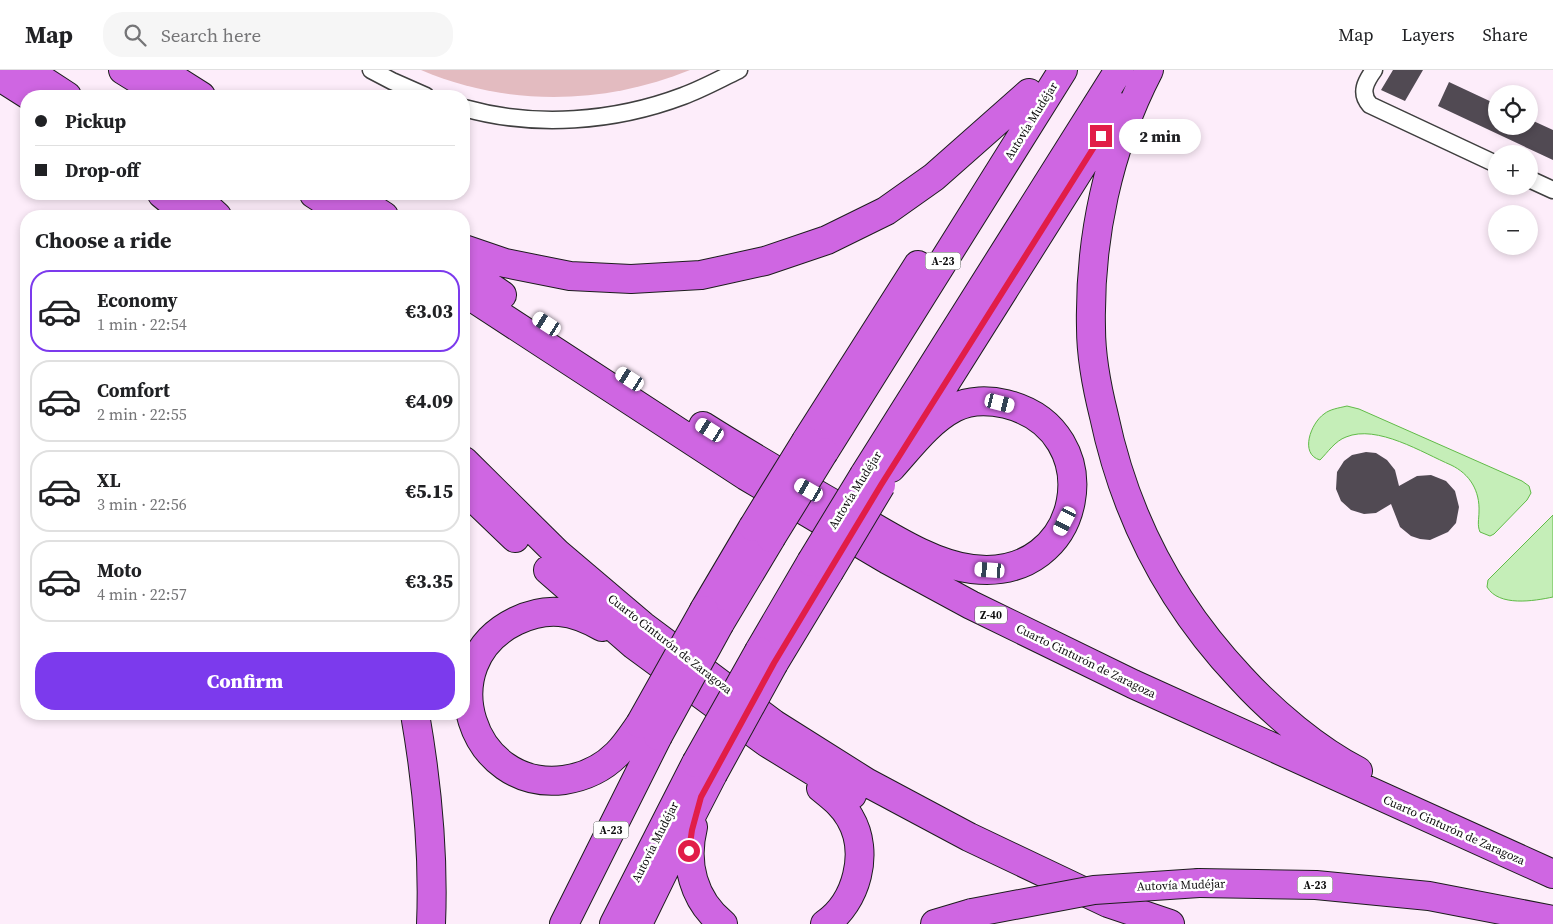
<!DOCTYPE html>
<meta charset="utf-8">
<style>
body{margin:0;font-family:"Source Serif 4",serif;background:#f6f6f6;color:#202124;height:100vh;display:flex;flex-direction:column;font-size:19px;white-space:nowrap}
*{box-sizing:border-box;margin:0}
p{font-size:16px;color:#757577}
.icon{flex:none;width:28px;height:28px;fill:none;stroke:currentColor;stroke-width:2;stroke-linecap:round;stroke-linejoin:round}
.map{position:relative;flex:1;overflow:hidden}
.sheet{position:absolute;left:20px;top:140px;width:450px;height:510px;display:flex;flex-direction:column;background:#fff;border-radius:20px;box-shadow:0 2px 8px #0003}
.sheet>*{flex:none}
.hud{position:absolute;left:20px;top:20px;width:450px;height:110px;border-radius:20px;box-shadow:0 2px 8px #0003;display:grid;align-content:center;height:110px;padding:0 15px;background:#fff}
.tools{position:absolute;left:1488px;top:15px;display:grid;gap:10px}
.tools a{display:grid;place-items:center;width:50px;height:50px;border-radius:50%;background:#fff;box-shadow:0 2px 8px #0003;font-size:25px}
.end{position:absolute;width:22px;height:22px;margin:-11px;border:6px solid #e11d48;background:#fff;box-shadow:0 0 0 2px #fff}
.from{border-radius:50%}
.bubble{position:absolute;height:35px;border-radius:18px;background:#fff;box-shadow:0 2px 8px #0003;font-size:16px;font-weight:800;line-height:35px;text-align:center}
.car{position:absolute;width:15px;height:30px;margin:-15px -8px;border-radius:6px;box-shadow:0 0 4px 1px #0007;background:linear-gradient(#fff 24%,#345 0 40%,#fff 0 76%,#345 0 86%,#fff 0)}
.hud b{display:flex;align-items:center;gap:18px;height:48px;font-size:19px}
.hud b+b{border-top:1px solid #e0e0e0}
.hud i{width:12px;height:12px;background:#202124}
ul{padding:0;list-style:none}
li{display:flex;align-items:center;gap:15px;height:82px;margin:0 10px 8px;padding:0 5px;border:2px solid #e0e0e0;border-radius:20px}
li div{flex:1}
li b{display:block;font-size:19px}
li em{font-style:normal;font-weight:800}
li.on{border-color:#7c3aed}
li>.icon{width:45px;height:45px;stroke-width:1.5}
h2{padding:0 15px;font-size:22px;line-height:60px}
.button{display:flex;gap:10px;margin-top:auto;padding:10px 15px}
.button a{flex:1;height:58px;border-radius:20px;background:#7c3aed;color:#fff;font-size:20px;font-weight:800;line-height:58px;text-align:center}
header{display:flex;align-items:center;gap:30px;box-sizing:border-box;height:70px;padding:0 25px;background:#fff;border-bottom:1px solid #e0e0e0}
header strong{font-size:24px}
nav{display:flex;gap:28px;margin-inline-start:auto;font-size:18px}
.search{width:350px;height:45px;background:#f6f6f6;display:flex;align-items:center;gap:12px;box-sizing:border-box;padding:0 18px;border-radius:20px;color:#757577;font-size:19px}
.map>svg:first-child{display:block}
.green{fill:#e3bbc0}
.water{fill:#c5eeb8;stroke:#61bb48}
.building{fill:#514a53}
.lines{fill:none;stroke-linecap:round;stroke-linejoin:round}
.minor-casing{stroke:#3f3f3f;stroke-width:19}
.motorway-casing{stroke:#1d1d1d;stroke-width:30}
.minor{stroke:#fff;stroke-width:16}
.motorway{stroke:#cf66e2;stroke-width:28}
.motorway-bridge-casing{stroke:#1d1d1d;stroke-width:30;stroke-linecap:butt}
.motorway-bridge{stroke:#cf66e2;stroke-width:28}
.route{stroke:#e11d48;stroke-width:6}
.labels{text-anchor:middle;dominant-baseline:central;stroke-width:5;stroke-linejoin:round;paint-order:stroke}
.shield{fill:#fff;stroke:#555;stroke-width:1}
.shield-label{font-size:11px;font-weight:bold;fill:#0c0c0c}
.street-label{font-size:12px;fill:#0c0c0c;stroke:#fff}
</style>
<header>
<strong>Map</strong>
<div class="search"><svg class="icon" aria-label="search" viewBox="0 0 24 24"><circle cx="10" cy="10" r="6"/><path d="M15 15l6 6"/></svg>Search here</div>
<nav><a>Map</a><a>Layers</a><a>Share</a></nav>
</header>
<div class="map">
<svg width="1553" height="854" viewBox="0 0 1553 854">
<rect width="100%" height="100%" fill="#fdedfa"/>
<path class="green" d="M 421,0 L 690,0 C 604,35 507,37 421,0 Z"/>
<path class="water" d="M 1347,336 L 1359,339 L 1522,411 L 1529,416 L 1531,423 L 1527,430 L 1494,464 L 1490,466 L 1480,462 C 1477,455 1479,449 1479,442 C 1480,421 1470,404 1451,395 C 1423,383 1377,354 1346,367 C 1335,371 1328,382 1320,390 C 1299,384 1311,353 1324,344 C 1330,339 1339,338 1347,336 Z
M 1553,445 L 1553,527 C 1534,531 1499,537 1487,517 L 1488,510 Z"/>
<path class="building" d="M 1393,0 L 1423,0 L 1405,31 L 1381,20 Z
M 1449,12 L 1496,34 L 1496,56 L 1529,56 L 1529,49 L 1553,60 L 1553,90 L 1438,36 Z
M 1366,382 L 1376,383 L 1387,390 L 1395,400 L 1399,416 L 1417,406 L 1431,405 L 1446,411 L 1455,421 L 1459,437 L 1456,453 L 1448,462 L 1430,470 L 1420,469 L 1411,466 L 1400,457 L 1391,434 L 1376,443 L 1364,444 L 1351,440 L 1341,431 L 1336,419 L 1337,402 L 1344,391 L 1352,385 Z"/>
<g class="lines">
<g class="minor-casing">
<path id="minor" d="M 371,0 L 392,11 L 426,26
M 1374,0 C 1366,11 1359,23 1370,35 L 1496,94
M 464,38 C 535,58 614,52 683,26 C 702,19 720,9 739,0
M 1529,109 L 1553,120"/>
</g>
<g class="motorway-casing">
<path id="motorway" d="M 27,0 L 67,26
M 123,0 L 165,26
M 160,0 L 201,26
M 1149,0 C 1108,79 1089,170 1091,258 C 1091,287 1097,318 1104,346 C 1125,446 1171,534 1241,608 C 1272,642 1317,680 1358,701
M 0,7 L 30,26
M 162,124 L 189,146
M 193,124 L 217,146
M 314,124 L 348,146
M 350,124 L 384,146
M 464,179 L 505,193 L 570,206 L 631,209 L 701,205 L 765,191 L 827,170 L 886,141 L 934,107 L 1029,23
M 464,199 L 502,225
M 464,222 L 746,406 L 888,490 L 971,535 L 1133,614 L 1553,804
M 703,356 C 752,387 802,416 853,445 C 888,465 931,494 972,499 C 1085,513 1111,360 1006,334 C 989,330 969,330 954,338 C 929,351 910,377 891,398
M 917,358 L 1119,37
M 806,371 L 918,195
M 824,382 L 1063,0
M 464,391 L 557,483 L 643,556 L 774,654 L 866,712 L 969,767 L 1108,833 L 1170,854
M 864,405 L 1119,0
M 464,419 L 515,468
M 548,500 L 634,575 L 766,672 L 852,725
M 704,540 L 753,457
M 720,553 L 771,468
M 602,557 C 573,540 547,536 516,551 C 429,593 471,722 564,710 C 584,707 603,698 617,684 C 626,675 633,664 640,654
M 759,581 L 811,492
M 774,593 L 829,502
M 415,644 C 427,713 434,783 431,854
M 821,718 C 832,727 843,735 850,748 C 870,782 857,832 825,854
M 693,757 C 684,793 693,830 723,854
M 1199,813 L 1316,815 L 1429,826 L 1553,850
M 564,854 L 658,666
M 614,854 L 696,693
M 638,854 L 679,770 L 713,704
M 935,854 L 972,843"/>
</g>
<use href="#minor" class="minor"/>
<use href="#motorway" class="motorway"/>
<g class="motorway-bridge-casing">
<path id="motorway-bridge" d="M 753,457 L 806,371
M 771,468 L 824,382
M 811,492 L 864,405
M 829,502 L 881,415
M 640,654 L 704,540
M 658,666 L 720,553
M 696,693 L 759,581
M 713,704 L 774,593
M 972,843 L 1094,820 L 1199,813"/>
</g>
<use href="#motorway-bridge" class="motorway-bridge"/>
</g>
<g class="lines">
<path class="route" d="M 689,781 L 692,760 L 701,727 L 774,593 L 881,415 L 1101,66"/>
</g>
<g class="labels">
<g class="shield">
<rect x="925.5" y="182.5" width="35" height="17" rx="4"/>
<rect x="975" y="536.5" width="32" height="17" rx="4"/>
<rect x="593.5" y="751.5" width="35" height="17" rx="4"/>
<rect x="1297.5" y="806.5" width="35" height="17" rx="4"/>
</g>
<g class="shield-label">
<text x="943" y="191">A-23</text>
<text x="991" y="545">Z-40</text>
<text x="611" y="760">A-23</text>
<text x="1315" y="815">A-23</text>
</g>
<g class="street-label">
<text transform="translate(1031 51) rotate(-58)">Autovía Mudéjar</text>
<text transform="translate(855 420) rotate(-58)">Autovía Mudéjar</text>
<text transform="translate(670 574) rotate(38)">Cuarto Cinturón de Zaragoza</text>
<text transform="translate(1086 591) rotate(26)">Cuarto Cinturón de Zaragoza</text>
<text transform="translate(1454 760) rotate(24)">Cuarto Cinturón de Zaragoza</text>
<text transform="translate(655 772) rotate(-63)">Autovía Mudéjar</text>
<text transform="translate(1181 815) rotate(-2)">Autovía Mudéjar</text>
</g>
</g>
</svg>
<div class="tools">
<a><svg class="icon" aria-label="locate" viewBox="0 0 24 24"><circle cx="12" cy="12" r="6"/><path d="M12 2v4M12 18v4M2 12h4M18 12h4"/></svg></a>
<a>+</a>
<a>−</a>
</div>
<i class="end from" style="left:689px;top:781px"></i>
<i class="end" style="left:1101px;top:66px"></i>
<div class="bubble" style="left:1119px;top:49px;width:82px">2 min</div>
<i class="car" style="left:547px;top:254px;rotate:303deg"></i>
<i class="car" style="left:630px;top:309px;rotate:303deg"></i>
<i class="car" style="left:1000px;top:333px;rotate:104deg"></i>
<i class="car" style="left:710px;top:360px;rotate:302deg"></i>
<i class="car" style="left:809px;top:420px;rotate:300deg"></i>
<i class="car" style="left:1065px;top:451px;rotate:207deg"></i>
<i class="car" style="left:990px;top:500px;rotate:274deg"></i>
<div class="hud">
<b><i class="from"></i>Pickup</b>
<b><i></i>Drop-off</b>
</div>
<section class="sheet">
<h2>Choose a ride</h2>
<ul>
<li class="on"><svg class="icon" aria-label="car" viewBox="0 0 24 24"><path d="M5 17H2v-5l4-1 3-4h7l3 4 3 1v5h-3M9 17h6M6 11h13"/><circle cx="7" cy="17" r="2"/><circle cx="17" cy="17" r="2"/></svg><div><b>Economy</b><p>1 min · 22:54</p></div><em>€3.03</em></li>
<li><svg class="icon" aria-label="car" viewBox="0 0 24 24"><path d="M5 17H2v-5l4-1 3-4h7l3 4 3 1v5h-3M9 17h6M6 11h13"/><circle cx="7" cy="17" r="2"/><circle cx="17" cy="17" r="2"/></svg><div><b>Comfort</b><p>2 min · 22:55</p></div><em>€4.09</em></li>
<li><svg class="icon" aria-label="car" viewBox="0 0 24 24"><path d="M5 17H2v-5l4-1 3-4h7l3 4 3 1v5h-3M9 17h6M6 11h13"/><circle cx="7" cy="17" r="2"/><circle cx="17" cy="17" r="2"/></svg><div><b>XL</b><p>3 min · 22:56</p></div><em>€5.15</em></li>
<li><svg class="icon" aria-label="car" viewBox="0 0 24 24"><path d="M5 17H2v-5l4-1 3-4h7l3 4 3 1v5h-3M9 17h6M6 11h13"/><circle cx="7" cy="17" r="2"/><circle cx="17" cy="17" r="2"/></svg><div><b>Moto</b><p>4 min · 22:57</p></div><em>€3.35</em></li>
</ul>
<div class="button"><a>Confirm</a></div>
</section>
</div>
